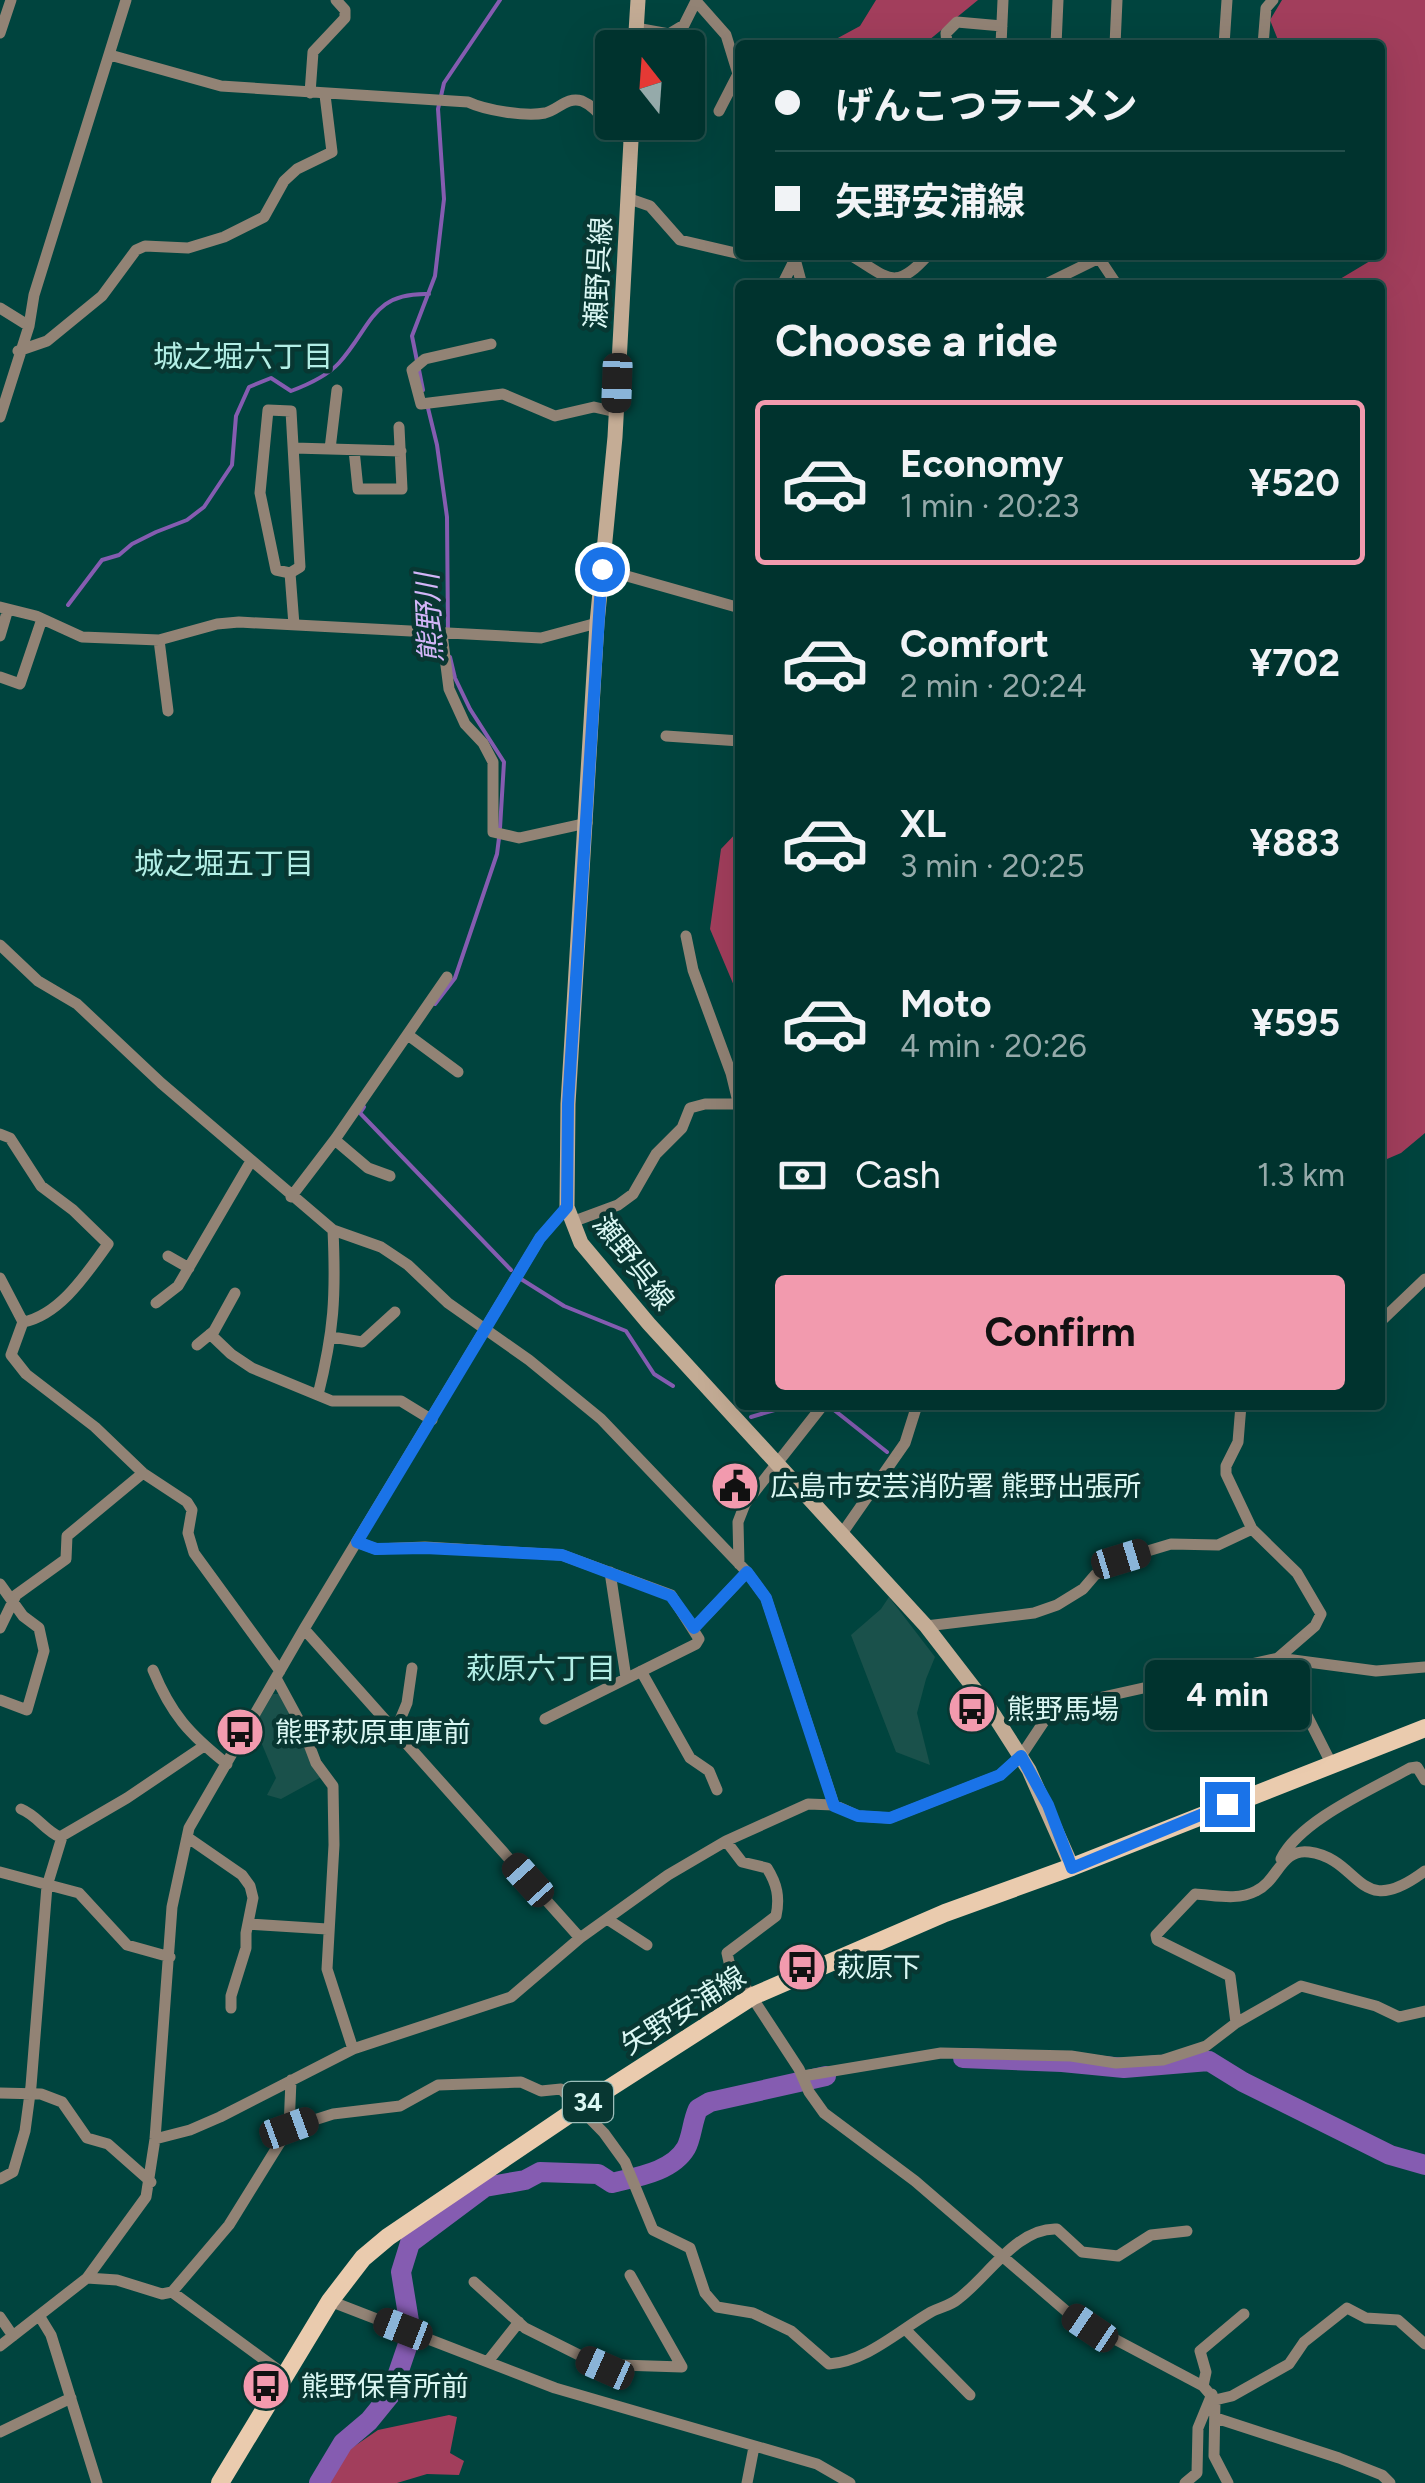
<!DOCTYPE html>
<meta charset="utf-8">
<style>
body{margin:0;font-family:Figtree,"Noto Sans JP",sans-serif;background:#0e3f3a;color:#f1f3f6;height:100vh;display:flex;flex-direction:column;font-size:38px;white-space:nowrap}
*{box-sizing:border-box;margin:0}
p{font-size:32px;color:#95aaaa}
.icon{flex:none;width:55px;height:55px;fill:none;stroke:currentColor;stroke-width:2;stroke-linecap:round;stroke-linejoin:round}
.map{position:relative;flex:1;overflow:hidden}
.side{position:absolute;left:735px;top:280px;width:650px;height:1130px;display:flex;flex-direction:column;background:#00332e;border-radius:10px;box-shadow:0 10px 40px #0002,0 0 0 2px #224e4a}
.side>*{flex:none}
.banner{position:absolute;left:735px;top:40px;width:650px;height:220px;border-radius:10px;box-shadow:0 10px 40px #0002,0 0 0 2px #224e4a;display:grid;align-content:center;height:220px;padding:0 40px;background:#00332e}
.needle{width:65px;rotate:343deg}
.tools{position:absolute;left:595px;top:30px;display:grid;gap:20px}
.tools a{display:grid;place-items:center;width:110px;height:110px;border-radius:10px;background:#00332e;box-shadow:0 10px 40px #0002,0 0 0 2px #224e4a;font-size:50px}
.end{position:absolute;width:45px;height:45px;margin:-22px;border:12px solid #1a73e8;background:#fff;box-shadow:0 0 0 5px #fff}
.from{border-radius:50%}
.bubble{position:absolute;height:70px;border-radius:10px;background:#00332e;box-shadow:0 10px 40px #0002,0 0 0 2px #224e4a;font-size:32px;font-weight:700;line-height:70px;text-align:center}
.car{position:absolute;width:30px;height:60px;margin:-30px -15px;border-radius:12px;box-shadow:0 0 8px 2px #0007;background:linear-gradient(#222 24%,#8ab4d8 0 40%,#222 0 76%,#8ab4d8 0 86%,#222 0)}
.banner b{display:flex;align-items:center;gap:35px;height:95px;font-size:38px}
.banner b+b{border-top:2px solid #224e4a}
.banner i{width:25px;height:25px;background:#f1f3f6}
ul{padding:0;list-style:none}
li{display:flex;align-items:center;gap:30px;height:165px;margin:0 20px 15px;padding:0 20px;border:5px solid transparent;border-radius:10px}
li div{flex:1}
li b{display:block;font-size:38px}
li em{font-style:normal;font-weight:700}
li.active{border-color:#f29aae}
li>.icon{width:90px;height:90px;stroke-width:1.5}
h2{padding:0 40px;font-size:45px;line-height:120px}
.pay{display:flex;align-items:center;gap:25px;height:110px;padding:0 40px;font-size:38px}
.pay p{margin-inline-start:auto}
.action{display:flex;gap:20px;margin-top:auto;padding:20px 40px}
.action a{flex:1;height:115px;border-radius:10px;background:#f29aae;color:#111;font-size:40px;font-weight:700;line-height:115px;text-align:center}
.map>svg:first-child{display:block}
.built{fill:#1a514b}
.forest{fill:#a23e5c}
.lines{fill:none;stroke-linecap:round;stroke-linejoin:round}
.stream{stroke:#855cb1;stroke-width:4}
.river{stroke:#855cb1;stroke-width:20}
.minor{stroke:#928375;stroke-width:11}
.secondary{stroke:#c4ac95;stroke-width:15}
.primary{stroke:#eacbae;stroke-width:18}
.route{stroke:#1a73e8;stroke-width:12}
.labels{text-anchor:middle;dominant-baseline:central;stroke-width:9;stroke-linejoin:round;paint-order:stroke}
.shield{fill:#083732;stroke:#9bbdb9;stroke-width:2.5}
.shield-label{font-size:25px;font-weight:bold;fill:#daf7f3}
.street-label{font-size:28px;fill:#daf7f3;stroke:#083732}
.poi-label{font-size:28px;fill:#daf7f3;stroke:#083732;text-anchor:start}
.neighbourhood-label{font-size:30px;fill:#b2eee5;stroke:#083732}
.water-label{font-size:30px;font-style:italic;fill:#d3b5f8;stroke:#083732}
</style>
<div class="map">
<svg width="1425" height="2483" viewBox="0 0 1425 2483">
<rect width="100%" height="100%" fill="#00443e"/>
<path class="built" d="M 889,1597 L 935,1657 L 926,1679 L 917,1713 L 930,1765 L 896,1752 L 851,1635 L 881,1609 Z
M 273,1694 L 281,1694 L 323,1776 L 281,1799 L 267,1795 L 276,1778 L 259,1737 L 250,1733 Z"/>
<path class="forest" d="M 876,0 L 978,0 L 923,45 L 825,45 L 860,26 Z
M 1282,0 L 1425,0 L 1425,1133 L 1401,1153 L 1380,1162 L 1380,285 L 1330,285 L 1380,255 L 1383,229 L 1380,226 L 1380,45 L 1280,45 L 1270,20 Z
M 740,829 L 740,1000 L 710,929 L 721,849 Z
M 449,2415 L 457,2417 L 450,2453 L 464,2461 L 459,2475 L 427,2474 L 397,2483 L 328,2483 L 343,2454 L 378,2430 Z"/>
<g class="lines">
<path class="stream" d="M 417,361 L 412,336 L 435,276 L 444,199 L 438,109 L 444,83 L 500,0
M 419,370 L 423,390
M 427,404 L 437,445 L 447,517 L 448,633
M 68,605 L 102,560 L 119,555 L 132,544 L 156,532 L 187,520 L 204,507 L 232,465 L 236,416 L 249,387 L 271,378 L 291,391 C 307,385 327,376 339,363 C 372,326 372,292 429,294
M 450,657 L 455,678 L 470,709 L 504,762 L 500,828
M 435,1004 L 455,978 L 497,854 L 499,838
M 364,1107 L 360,1113 L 511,1270
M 521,1279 L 564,1306 L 626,1331 L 654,1374 L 673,1386
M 829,1406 L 887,1452
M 751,1417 L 792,1405"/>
<path class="river" d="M 963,2058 L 1062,2062 L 1124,2068 L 1209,2061 L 1243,2082 L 1390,2155 L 1425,2165
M 319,2483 L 343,2443 L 369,2421 L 391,2394 L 408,2344 L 409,2321 L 401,2272 L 410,2243 L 485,2187 L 525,2180 L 540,2172 L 598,2174 L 612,2183 C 636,2177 672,2172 686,2148 C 692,2137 692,2122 698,2109 L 710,2102 L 826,2076"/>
<path class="minor" d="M 636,28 L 669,34 L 684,25 L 696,1 L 726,35 L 738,74 L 719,111
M 0,33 L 11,0
M 947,45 L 946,33 L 957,22 L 1002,26
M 1001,45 L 1003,0
M 1056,45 L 1058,0
M 1115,45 L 1117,0
M 1224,45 L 1227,0
M 1263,45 L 1266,8 L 1273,0
M 110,55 L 221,86 L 468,102 C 485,110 525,117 545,113 C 558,110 567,96 582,101 C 603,110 605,132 631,139
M 310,93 L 313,52 L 345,18 L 345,10 L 336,0
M 627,198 L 650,206 L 680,240 L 740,254
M 790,255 L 795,259 L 802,285
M 850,255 C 888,277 894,293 928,255
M 1099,258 L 1117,285
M 782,285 L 795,259
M 1044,285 L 1105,255
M 0,308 L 29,326
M 491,344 L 425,359 L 412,370 L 421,404 L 503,394 L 555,416 L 594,407 L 616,412
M 18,351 L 47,341 L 102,296 L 136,250 L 145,246 L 188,248 L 224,237 L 264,217 L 284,181 L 297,169 L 332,152 L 325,95
M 0,417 L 29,326 L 34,295 L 126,0
M 294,448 L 401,451
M 330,449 L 337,390
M 354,450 L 358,489 L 402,489 L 399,427
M 602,569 L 740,608
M 290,573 L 300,567 L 291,411 L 268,410 L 260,493 L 276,570 L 290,573 L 294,625
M 0,607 L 36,616 L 82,637 L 159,640 L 217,624 L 239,622 L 541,638 L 597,623
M 442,634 L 449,689 L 465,724 L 483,743 L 493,762 L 493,832 L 519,838 L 587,823
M 0,636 L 8,609
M 159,640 L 168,711
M 0,677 L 20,684 L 42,619
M 666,736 L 740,741
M 686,936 L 693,970 L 731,1073 L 740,1110
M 0,945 L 38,981 L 77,1004 L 161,1083 L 333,1230 L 381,1247 L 408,1265 L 448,1303 L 529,1360 L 601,1419 L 747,1572 L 766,1598 L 834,1805
M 408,1035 L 458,1072
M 0,1134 L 10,1138 L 41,1186 L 73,1210 L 108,1244 C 87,1273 60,1315 23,1322
M 335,1140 L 368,1168 L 390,1176
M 291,1197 L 336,1138 L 447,977
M 572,1222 L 618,1205 L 633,1194 L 656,1154 L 682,1128 L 690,1108 L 705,1104 L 738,1104
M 168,1256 L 189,1268
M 0,1278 L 23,1322 L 11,1355 L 26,1374 L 95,1427 L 143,1473 L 187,1502 L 192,1510 L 188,1533 L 194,1553 L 280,1671
M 156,1303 L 178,1286 L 251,1161
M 1380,1322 L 1425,1279
M 210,1334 L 231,1354 L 252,1368 L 332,1401 L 401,1401 L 432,1420
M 332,1337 L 362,1342 L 395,1312
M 197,1345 L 214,1331 L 235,1293
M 318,1395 C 334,1331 336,1296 333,1230
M 1241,1405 L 1238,1442 L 1226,1466 L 1226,1474 L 1252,1529 L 1297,1573 L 1321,1614 L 1315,1626 L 1278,1658
M 843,1532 L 905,1443 L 917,1405
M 357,1542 L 376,1549 L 425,1547 L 562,1555 L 671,1595 L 699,1639 L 696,1644 L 545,1719
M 739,1564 L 738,1522 L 745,1504 L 823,1405
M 610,1572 L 626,1678
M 0,1584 L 23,1616 L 39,1628 L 44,1651 L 27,1710 L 0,1700
M 926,1626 L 1034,1613 L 1057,1605 L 1083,1589 L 1095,1575 L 1121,1559 L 1171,1544 L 1218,1545 L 1252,1529
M 0,1628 L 16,1595 L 66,1559 L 67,1536 L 143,1473
M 694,1628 L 747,1572
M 304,1629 L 580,1938
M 1278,1658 L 1332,1765
M 153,1670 C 171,1714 189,1734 227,1764
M 641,1671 L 690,1758 L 709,1771 L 717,1790
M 276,1678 L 302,1726 L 316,1763 L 333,1786 L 334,1845 L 327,1969 L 353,2049
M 395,1732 L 407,1703 L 412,1668
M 21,1809 C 38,1816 44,1830 60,1837 L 127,1798 L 204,1746
M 187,1837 L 242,1875 L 250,1886 L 253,1898 L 246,1933 L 246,1948 L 231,1996 L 231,2008
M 726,1841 L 742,1862 L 767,1868 C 777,1884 780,1897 776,1916 L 727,1953 L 729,1962 L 799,2069 L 809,2092 L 824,2113 L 915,2181 L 1073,2317 L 1203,2386 L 1215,2400 L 1214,2456 L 1228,2483
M 1281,1859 C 1300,1820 1373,1789 1410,1768 L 1417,1767 L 1425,1780
M 0,1872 L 79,1893 L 127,1945 L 170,1957
M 607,1919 L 647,1945
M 248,1924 L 327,1929
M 1236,2023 L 1230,1976 L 1157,1940 L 1156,1935 L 1195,1894 C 1215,1895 1237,1901 1256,1891 C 1278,1881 1281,1848 1309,1852 C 1362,1859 1357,1922 1425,1871
M 803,2076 L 941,2053 L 1071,2056 L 1116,2063 L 1163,2060 L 1206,2046 L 1236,2023 L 1301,1986 L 1376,2006 L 1399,2017 L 1425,2011
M 0,2093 L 41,2094 L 62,2102 L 87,2138 L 108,2144 L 151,2182
M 289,2128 L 333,2114 L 400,2106 L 438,2085 L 521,2082 L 541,2091 L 561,2089 L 604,2133 L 625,2162 L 653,2230 L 690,2248 L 705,2293 L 717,2307 L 753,2313 L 791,2331 L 829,2364 C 867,2361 898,2331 931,2312 C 940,2307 950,2306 958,2299 C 987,2278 1017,2227 1057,2229 L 1082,2252 L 1118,2256 L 1151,2235 L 1187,2231
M 155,2139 L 190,2130 L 220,2117 L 353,2049 L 511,1997 L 580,1938 L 668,1875 L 726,1841 L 808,1804 L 834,1805 L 858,1816 L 890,1818 L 1000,1775 L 1021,1756 L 1049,1714 L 1058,1707 L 1278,1658 L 1376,1671 L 1425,1667
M 0,2179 L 13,2172 L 25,2131 L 31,2086 L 47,1886 L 62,1837
M 87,2278 L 117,2280 L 162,2294 L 172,2292 L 229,2225 L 289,2128 L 291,2080
M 474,2282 L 525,2328 L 605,2368 L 620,2365 L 682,2367 L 630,2275
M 172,2292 L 285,2375
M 330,2301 L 555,2388 L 817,2464 L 850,2483
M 0,2317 L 13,2336
M 40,2317 L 51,2335 L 97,2483
M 905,2329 L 970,2395
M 0,2346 L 87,2278 L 146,2197 L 155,2139 L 172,1907 L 189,1828 L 304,1629 L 540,1238 L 567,1207
M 489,2360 L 519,2322
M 1203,2386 L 1206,2372 L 1200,2351 L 1244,2314
M 1215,2400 L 1232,2396 L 1289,2364 L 1304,2342 L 1347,2308 L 1366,2318 L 1398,2320 L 1425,2344
M 1216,2418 L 1339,2458 L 1382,2475 L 1390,2483
M 0,2432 L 71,2398
M 747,2483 L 754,2447
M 1185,2483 L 1197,2473 L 1198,2428 L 1212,2394"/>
<path class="secondary" d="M 635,48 L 638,0
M 632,122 L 615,437 L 597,623 L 568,1104 L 567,1207 L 581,1243 L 649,1324 L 926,1626 L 990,1709 L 1029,1770 L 1072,1867"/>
<path class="primary" d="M 220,2483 L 330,2301 L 363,2258 L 388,2237 L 580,2107 L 753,1996 L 945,1913 L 1072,1867 L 1425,1728"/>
</g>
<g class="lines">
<path class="route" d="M 602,569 L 568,1104 L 567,1207 L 540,1238 L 357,1542 L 376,1549 L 425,1548 L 562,1555 L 671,1596 L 694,1628 L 747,1572 L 766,1598 L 834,1806 L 858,1816 L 890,1818 L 1000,1775 L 1021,1756 L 1048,1805 L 1072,1868 L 1227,1804"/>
</g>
<defs>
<g id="civic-disc" transform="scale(2.5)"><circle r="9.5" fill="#f29aae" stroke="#083732"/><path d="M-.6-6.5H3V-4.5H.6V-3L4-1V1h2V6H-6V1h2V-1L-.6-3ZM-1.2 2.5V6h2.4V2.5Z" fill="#111"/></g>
<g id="bus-disc" transform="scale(2.5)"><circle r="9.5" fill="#f29aae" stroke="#083732"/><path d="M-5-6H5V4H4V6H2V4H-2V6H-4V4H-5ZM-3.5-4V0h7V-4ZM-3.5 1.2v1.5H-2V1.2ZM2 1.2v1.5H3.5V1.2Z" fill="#111"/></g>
</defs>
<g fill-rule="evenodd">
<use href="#civic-disc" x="735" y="1486"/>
<use href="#bus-disc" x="972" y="1709"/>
<use href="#bus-disc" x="240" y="1732"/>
<use href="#bus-disc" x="802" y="1967"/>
<use href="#bus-disc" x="266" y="2386"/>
</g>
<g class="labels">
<rect class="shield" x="563" y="2082" width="50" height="40" rx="8"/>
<g class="shield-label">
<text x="588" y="2102">34</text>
</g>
<g class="street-label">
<text transform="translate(598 273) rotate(-87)">瀬野呉線</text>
<text transform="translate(634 1262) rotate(52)">瀬野呉線</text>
<text transform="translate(683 2010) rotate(-32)">矢野安浦線</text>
</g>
<g class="poi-label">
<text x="770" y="1486">広島市安芸消防署 熊野出張所</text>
<text x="1007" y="1709">熊野馬場</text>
<text x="275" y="1732">熊野萩原車庫前</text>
<text x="837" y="1967">萩原下</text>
<text x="301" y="2386">熊野保育所前</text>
</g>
<g class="neighbourhood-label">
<text x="243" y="356">城之堀六丁目</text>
<text x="224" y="863">城之堀五丁目</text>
<text x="541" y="1668">萩原六丁目</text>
</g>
<g class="water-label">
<text transform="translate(429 618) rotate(-93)">熊野川</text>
</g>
</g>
</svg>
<div class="tools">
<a><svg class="needle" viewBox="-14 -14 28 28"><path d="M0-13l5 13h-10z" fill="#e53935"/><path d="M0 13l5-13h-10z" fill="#95aaaa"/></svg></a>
</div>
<i class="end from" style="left:602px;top:569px"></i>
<i class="end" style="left:1227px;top:1804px"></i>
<div class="bubble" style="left:1145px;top:1660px;width:165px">4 min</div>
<i class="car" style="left:617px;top:383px;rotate:182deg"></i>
<i class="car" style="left:1121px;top:1559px;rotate:73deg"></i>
<i class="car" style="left:528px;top:1880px;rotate:318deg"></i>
<i class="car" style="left:289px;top:2128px;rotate:70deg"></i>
<i class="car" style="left:1090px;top:2328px;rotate:304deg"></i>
<i class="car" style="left:403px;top:2329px;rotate:291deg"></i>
<i class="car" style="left:605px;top:2368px;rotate:294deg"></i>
<div class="banner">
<b><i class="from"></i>げんこつラーメン</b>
<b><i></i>矢野安浦線</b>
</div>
<section class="side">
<h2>Choose a ride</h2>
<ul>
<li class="active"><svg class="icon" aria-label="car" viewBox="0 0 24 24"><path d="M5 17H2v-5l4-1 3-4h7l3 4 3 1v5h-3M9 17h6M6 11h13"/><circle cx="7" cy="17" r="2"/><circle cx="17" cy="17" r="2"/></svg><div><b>Economy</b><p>1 min · 20:23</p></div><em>¥520</em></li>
<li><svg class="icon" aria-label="car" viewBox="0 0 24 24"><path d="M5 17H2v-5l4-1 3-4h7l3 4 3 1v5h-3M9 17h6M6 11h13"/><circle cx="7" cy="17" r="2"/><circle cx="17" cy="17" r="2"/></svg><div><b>Comfort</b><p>2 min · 20:24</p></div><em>¥702</em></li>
<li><svg class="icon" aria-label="car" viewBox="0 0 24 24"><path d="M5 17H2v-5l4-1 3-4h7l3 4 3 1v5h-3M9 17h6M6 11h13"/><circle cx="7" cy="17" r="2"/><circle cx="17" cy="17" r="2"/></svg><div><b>XL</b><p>3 min · 20:25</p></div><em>¥883</em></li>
<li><svg class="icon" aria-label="car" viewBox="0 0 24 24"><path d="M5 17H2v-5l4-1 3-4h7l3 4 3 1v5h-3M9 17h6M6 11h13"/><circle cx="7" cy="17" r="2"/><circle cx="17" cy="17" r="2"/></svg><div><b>Moto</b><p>4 min · 20:26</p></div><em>¥595</em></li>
</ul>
<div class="pay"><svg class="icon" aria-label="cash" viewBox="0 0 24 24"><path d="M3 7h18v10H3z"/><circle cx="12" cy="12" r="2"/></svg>Cash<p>1.3 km</p></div>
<div class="action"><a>Confirm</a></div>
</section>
</div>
